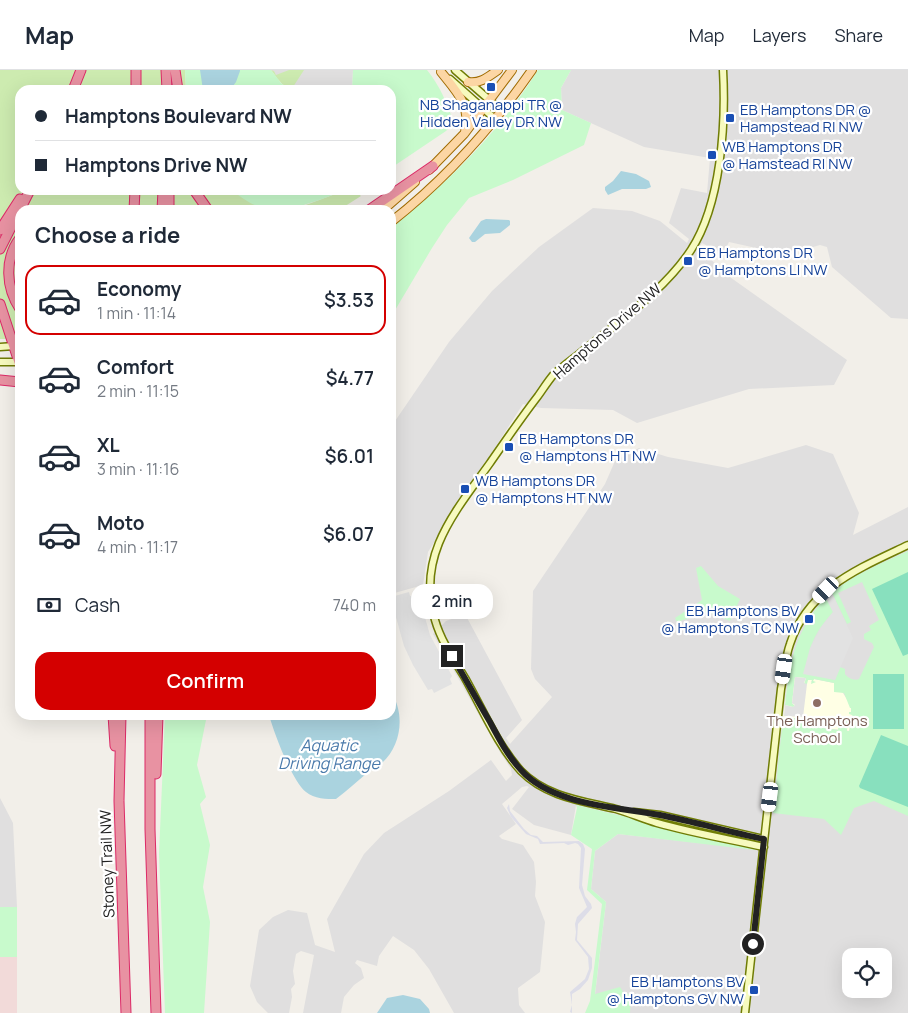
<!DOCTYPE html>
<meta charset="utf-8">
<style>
body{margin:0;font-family:Manrope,sans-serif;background:#f6f6f7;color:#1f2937;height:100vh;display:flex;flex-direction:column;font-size:19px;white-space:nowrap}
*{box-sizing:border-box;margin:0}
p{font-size:16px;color:#747a83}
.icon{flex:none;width:28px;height:28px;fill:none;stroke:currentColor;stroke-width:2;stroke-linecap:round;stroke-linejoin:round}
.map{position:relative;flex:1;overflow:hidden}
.details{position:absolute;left:15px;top:135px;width:381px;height:515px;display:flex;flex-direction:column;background:#fff;border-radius:15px;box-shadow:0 5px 20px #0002}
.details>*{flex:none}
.guide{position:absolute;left:15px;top:15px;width:381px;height:110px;border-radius:15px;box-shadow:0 5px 20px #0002;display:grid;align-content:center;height:110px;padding:0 20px;background:#fff}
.controls{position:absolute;left:842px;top:878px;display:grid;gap:10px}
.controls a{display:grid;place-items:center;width:50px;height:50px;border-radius:10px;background:#fff;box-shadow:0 5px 20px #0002;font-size:25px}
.end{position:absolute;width:22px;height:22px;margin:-11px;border:6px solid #222;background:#fff;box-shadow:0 0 0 2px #fff}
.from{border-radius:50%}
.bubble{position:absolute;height:35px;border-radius:15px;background:#fff;box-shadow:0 5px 20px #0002;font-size:16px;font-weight:600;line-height:35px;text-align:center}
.car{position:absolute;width:15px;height:30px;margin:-15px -8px;border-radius:6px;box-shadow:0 0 4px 1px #0007;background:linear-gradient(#fff 24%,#345 0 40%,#fff 0 76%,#345 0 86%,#fff 0)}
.guide b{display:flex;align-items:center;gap:18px;height:48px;font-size:19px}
.guide b+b{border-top:1px solid #e0e1e3}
.guide i{width:12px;height:12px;background:#1f2937}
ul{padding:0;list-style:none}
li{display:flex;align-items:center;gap:15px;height:70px;margin:0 10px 8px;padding:0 10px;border:2px solid transparent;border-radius:15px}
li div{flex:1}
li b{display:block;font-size:19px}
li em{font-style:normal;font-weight:600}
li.active{border-color:#d40000}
li>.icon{width:45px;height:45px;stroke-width:1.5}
h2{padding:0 20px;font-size:22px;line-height:60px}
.pay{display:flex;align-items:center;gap:12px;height:55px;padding:0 20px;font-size:19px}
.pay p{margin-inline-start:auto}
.primary-button{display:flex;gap:10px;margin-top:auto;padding:10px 20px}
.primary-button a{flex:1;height:58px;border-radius:15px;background:#d40000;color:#fff;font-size:20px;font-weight:600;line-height:58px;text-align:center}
header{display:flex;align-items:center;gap:30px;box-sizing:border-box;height:70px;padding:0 25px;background:#fff;border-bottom:1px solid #e0e1e3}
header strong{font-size:24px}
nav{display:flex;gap:28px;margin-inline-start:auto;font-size:18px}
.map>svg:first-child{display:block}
.residential{fill:#e0dfdf;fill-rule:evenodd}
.commercial{fill:#f2dad9}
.education{fill:#ffffe5}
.grass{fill:#cdebb0}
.park{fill:#c8facc}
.pitch{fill:#88e0be}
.parking{fill:#e2e2e2}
.plaza{fill:#dddde8}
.water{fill:#aad3df}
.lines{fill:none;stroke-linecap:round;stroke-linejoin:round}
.secondary-casing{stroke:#707d05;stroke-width:9}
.primary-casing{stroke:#a06b00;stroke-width:10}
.highway-casing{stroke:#dc2a67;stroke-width:11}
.secondary{stroke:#f7fabf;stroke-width:6}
.primary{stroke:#fcd6a4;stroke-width:8}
.highway{stroke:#e892a2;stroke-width:9}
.route{stroke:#222;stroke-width:6}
.transit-dot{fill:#1a4fb4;stroke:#fff;stroke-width:2}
.education-dot{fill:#8d6e63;stroke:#fff;stroke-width:2}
.labels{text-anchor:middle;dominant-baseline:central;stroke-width:4.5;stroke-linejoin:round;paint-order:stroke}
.transit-label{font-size:15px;fill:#164399;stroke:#fff;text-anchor:start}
.street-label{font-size:15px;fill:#222;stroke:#fff}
.education-label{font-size:15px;fill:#785e54;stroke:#fff}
.water-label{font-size:16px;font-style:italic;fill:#4a7aab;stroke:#fff}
</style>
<header>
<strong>Map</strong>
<nav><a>Map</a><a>Layers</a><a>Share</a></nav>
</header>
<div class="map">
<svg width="908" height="943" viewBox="0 0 908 943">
<rect width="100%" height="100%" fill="#f2efe9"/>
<path class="residential" d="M 271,0 L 353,0 L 352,20 L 290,20 Z
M 571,0 L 908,0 L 908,249 L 891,248 L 832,197 L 827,177 L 820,175 L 792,183 L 779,183 L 729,172 L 723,184 L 702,173 L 699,178 L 727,205 L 847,290 L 834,315 L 749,319 L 637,353 L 613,340 L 541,338 L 523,334 L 428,482 L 423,515 L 391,524 L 391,357 L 449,272 L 492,221 L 539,177 L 593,138 L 632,141 L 660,151 L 687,173 L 689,169 L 669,153 L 681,118 L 707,123 L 710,88 L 644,77 L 562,40 L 561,18 Z
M 806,375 L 833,384 L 859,443 L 853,465 L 908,437 L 908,943 L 595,943 L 595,925 L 606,832 L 591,819 L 595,781 L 618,764 L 754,779 L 753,777 L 667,759 L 631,748 L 576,735 L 571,765 L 534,755 L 512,739 L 529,717 L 527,716 L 522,717 L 502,734 L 516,754 L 499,766 L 502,769 L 523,775 L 534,792 L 536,812 L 535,826 L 545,852 L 540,902 L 518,918 L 519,935 L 525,943 L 454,943 L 429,899 L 414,880 L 393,866 L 379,886 L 377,896 L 357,890 L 355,893 L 361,898 L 364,908 L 354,915 L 344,927 L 341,943 L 303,943 L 314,885 L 301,881 L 296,884 L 293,901 L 295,914 L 291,919 L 292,927 L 289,943 L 268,943 L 257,932 L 250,916 L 259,860 L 273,847 L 288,840 L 307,843 L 315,875 L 335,882 L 327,849 L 364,784 L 384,763 L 449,721 L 491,690 L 506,711 L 512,705 L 511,699 L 500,682 L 433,564 L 446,551 L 465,544 L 522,650 L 506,668 L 510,674 L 552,627 L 535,609 L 531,599 L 533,521 L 605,414 L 615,391 L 639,378 L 668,387 L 728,398 ZM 851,886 L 884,886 L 884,919 L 851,919 Z
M 0,728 L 13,753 L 17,837 L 0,837 Z"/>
<path class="commercial" d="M 0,887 L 17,887 L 17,943 L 0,943 Z"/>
<path class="education" d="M 789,602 L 812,610 L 811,613 L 814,609 L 834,613 L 843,623 L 852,637 L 851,643 L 849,642 L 849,643 L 852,644 L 859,662 L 806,656 L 804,652 L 795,652 L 795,648 L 783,648 Z"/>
<path class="grass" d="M 0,0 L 185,0 L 186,20 L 20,20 L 20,120 L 231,120 L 243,127 L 303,136 L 346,120 L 354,120 L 361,126 L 339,140 L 20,140 L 20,269 L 0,269 Z
M 271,0 L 274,1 L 276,5 L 289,0 L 304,0 L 293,17 L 297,20 C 284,20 278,9 271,0 Z"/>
<path class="park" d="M 185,0 L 271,0 L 281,13 L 290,20 L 186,20 Z
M 353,0 L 427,0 C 440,16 447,33 454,53 L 446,61 L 391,98 L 391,20 L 352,20 Z
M 538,0 L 571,0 L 561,18 L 562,40 L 591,53 L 584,75 L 513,110 L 469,128 L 447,155 L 432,178 L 391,247 L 391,157 C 449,112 499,62 538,0 Z
M 231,120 L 346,120 C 318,130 288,145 258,136 C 249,134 239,125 231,120 Z
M 908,481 L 908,746 L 874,731 L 854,738 L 841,765 L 824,749 L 773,743 L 783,648 L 795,648 L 795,652 L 798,653 L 800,648 L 807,650 L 804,654 L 806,656 L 838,660 L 839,650 L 848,651 L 847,661 L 849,661 L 852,645 L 849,644 L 849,642 L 851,642 L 851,638 L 850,638 L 844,623 L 834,622 L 834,613 L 814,609 L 813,611 L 816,612 L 811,614 L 812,610 L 808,610 L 807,614 L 804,614 L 806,608 L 795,607 L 792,633 L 795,636 L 793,637 L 785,635 C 790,590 795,562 824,529 L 827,530 L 833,542 C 816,561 807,577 807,603 L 835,610 L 840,597 L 845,599 L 845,604 C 848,608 854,611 859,609 L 874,577 L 872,573 L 864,569 L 864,564 L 871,560 L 869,556 L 879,550 L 862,512 L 838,523 L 851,552 L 847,554 L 832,523 C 854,504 882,493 908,481 Z
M 701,496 L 718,516 L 740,529 L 730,551 L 708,542 L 677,552 L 675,548 L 702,530 L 696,498 Z
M 165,645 L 207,645 L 197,695 L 206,727 L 200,734 L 210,775 L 203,817 L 210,852 L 204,943 L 165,943 L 159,784 Z
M 576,735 L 631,748 L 667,759 L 753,777 L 755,780 L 618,764 L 595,781 L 591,819 L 606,832 L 595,924 L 620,917 L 623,922 L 631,925 L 630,943 L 585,943 L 590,931 L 602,834 L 587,820 L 592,779 L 571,765 L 577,738 Z
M 0,837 L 17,837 L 17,887 L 0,887 Z"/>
<path class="pitch" d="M 908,502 L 908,584 L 903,586 L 872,519 Z
M 873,604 L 904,604 L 904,659 L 873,659 Z
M 881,665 L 908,676 L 908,737 L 860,718 L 859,716 Z"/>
<path class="parking" d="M 409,522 L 410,526 L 424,524 L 424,531 L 422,531 L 423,540 L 430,565 L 452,606 L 450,609 L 452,614 L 434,623 L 432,619 L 428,620 L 413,595 L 404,576 L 394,540 L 391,541 L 391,527 Z
M 832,523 L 853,568 L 835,610 L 803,604 L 810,578 L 821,557 L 833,542 L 827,530 L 824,529 Z
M 795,607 L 806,608 L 804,613 L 807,614 L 803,647 L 784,646 L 785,635 L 793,637 L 795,635 L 792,633 Z"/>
<path class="plaza" d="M 509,734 L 510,741 L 524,759 L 531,765 L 537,766 L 543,772 L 579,771 L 583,774 L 585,779 L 582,815 L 585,826 L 591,834 L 592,838 L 578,854 L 577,870 L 592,888 L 592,898 L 588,910 L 580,919 L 572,924 L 572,943 L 570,942 L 572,935 L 570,922 L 585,909 L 589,899 L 588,887 L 575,870 L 576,862 L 575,854 L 577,847 L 587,837 L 579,818 L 581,778 L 578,774 L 575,773 L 568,775 L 564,773 L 540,774 L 538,769 L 526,764 L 511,747 L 507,738 Z"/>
<path class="water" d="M 200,0 L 240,0 L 240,1 L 236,12 L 230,20 L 203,20 Z
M 621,101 L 636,104 L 649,111 L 651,117 L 646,119 L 622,119 L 608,125 L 605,120 L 605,117 L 613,111 Z
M 486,149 L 509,150 L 510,151 L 510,155 L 500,163 L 485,164 L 475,172 L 472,172 L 469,168 L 481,151 Z
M 391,622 C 405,643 402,675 382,693 C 377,697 371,700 366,704 C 356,712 347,721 336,729 C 327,729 314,729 306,722 C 292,711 274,663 269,645 L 391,645 Z
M 403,925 L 420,929 L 429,939 L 430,943 L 377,943 L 387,928 Z"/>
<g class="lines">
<g class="secondary-casing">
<path id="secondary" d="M 455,0 L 502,41
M 723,0 C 726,54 721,134 691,180 C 663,222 618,252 579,284 C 571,290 562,297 554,304 C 548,311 543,319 538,326 C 521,348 506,370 490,393 C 455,442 416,485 435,550 C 441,571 454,590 465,608 C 482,638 498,676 521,701 C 546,727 583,731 616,739 C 630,743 643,749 657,753 C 692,763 728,769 764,777
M 450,9 L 495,49
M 0,277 L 14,276
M 0,292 L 19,292
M 634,742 L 660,745 L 764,769
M 745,943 L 781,619 C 784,604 785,588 790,574 C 808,518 860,498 908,475"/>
</g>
<g class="primary-casing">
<path id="primary" d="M 441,2 C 457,22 471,35 465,62
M 468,12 C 480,14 488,7 498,0
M 429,100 L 464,64 L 512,0
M 383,140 L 415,112
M 391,152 C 446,109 493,56 532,0"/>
</g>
<g class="highway-casing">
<path id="highway" d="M 136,0 L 136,20
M 166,0 L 167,20
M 175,0 L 178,20
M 73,20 L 81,0
M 194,120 L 208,140
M 134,140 L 135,120
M 162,140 L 163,120
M 169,140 L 169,120
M 369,140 L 433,96
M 0,160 L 20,129
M 20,168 C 4,189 6,218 20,239
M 0,179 L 30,120
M 0,234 L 19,292
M 0,310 L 20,312
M 113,645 L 115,676
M 121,645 L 119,731 L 126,943
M 150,645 L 150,759 L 156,943
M 156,704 L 158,645"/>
</g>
<use href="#secondary" class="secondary"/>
<use href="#primary" class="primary"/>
<use href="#highway" class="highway"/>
</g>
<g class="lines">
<path class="route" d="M 452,586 C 465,608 477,630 490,652 C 499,669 508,686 521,700 C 552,735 617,737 660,745 C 695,752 730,762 764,769 L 753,874"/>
</g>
<g class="transit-dot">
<rect x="486" y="12" width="10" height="10" rx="2.5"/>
<rect x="725" y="43" width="10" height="10" rx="2.5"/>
<rect x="707" y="80" width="10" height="10" rx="2.5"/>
<rect x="683" y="186" width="10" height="10" rx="2.5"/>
<rect x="504" y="372" width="10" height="10" rx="2.5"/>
<rect x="460" y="414" width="10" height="10" rx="2.5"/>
<rect x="804" y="544" width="10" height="10" rx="2.5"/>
<rect x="749" y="915" width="10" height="10" rx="2.5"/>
</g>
<circle class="education-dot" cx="817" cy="633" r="5"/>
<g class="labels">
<g class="transit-label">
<text x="491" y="34" text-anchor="middle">NB Shaganappi TR @<tspan x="491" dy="17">Hidden Valley DR NW</tspan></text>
<text x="740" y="39">EB Hamptons DR @<tspan x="740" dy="17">Hampstead RI NW</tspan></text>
<text x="722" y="76">WB Hamptons DR<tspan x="722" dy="17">@ Hamstead RI NW</tspan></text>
<text x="698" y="182">EB Hamptons DR<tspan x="698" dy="17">@ Hamptons LI NW</tspan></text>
<text x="519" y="368">EB Hamptons DR<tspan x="519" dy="17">@ Hamptons HT NW</tspan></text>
<text x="475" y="410">WB Hamptons DR<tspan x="475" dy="17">@ Hamptons HT NW</tspan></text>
<text x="799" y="540" text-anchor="end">EB Hamptons BV<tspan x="799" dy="17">@ Hamptons TC NW</tspan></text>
<text x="744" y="911" text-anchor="end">EB Hamptons BV<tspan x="744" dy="17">@ Hamptons GV NW</tspan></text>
</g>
<g class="street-label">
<text transform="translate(607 261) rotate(-41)">Hamptons Drive NW</text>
<text transform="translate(107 794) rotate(-92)">Stoney Trail NW</text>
</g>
<g class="education-label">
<text x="817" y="650">The Hamptons<tspan x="817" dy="17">School</tspan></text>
</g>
<g class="water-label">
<text x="329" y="675">Aquatic<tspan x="329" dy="18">Driving Range</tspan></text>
</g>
</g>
</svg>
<div class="controls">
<a><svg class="icon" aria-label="locate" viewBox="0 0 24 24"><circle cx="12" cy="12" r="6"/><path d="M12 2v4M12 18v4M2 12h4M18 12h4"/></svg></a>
</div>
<i class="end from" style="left:753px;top:874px"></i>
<i class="end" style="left:452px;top:586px"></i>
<div class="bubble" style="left:411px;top:514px;width:82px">2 min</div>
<i class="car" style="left:826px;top:520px;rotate:224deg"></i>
<i class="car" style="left:784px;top:599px;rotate:188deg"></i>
<i class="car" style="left:770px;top:727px;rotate:187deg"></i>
<div class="guide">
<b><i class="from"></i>Hamptons Boulevard NW</b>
<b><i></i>Hamptons Drive NW</b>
</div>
<section class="details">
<h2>Choose a ride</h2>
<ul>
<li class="active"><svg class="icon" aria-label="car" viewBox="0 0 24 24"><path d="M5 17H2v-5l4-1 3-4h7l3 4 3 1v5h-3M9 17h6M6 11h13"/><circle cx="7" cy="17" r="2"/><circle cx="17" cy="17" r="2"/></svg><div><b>Economy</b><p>1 min · 11:14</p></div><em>$3.53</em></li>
<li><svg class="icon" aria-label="car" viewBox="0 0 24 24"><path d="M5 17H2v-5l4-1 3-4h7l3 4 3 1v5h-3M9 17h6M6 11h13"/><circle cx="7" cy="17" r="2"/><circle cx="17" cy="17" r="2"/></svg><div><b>Comfort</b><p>2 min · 11:15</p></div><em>$4.77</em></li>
<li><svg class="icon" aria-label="car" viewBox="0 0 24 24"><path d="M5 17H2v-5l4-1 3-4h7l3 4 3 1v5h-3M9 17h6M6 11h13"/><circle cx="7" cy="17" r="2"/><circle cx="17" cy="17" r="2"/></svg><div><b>XL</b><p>3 min · 11:16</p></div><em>$6.01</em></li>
<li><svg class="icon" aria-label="car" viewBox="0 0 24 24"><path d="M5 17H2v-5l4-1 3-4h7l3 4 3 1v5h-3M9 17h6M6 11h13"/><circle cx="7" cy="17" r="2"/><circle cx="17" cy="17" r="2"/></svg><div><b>Moto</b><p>4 min · 11:17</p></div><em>$6.07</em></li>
</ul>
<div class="pay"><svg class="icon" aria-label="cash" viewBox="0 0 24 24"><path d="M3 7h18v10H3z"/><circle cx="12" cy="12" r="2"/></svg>Cash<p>740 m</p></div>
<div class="primary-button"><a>Confirm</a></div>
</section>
</div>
